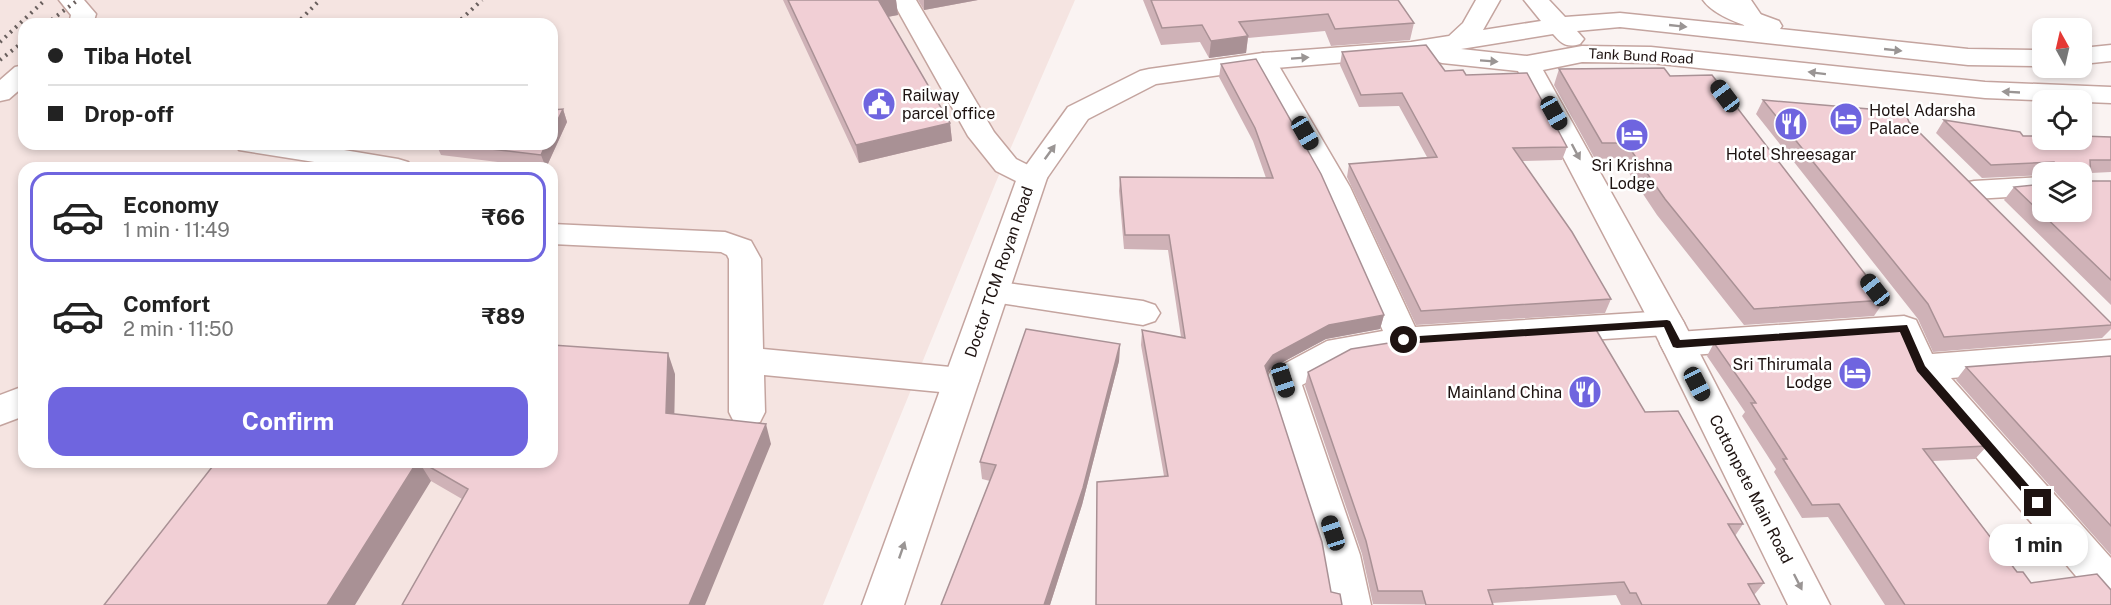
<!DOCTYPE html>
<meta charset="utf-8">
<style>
body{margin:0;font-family:"Public Sans",sans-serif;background:#f2f2f2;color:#222;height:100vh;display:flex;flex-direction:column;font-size:22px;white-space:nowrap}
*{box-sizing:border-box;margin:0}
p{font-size:20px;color:#767676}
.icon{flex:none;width:33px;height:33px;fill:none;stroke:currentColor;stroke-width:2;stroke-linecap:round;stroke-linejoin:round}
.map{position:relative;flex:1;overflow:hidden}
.details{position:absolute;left:18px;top:162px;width:540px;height:306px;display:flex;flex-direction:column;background:#fff;border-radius:18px;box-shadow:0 3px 9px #0003}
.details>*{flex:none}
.top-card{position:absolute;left:18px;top:18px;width:540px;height:132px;border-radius:18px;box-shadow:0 3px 9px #0003;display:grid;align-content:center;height:132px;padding:0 30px;background:#fff}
.needle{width:39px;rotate:352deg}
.controls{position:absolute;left:2032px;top:18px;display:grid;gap:12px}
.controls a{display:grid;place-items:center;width:60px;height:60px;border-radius:12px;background:#fff;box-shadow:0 3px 9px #0003;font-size:30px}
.end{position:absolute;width:27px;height:27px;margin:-14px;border:8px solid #1e1311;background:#fff;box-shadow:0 0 0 3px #fff}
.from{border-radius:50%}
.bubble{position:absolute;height:42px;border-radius:18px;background:#fff;box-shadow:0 3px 9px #0003;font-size:20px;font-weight:700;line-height:42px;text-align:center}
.car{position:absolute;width:18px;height:36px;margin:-18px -9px;border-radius:8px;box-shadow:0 0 4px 2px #0007;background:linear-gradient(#222 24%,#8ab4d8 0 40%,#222 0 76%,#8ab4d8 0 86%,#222 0)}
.top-card b{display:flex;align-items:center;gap:21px;height:57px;font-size:22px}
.top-card b+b{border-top:2px solid #e0e0e0}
.top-card i{width:15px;height:15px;background:#222}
ul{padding:10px 0 0;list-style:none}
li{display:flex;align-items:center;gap:18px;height:90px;margin:0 12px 9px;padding:0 18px;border:3px solid transparent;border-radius:18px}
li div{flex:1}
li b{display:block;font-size:22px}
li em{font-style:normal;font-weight:700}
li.active{border-color:#6f65df}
li>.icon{width:54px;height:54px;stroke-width:1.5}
.button{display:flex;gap:12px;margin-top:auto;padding:12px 30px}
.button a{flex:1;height:69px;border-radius:18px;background:#6f65df;color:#fff;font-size:24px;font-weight:700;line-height:69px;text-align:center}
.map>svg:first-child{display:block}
.built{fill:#f5e4e1;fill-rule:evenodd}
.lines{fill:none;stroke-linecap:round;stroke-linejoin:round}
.minor-casing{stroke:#c4a49f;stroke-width:3}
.major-casing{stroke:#c4a49f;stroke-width:3}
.minor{fill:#fff;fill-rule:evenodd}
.major{fill:#fff;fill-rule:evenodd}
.rail{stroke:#695f5d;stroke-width:4;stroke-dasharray:2 5;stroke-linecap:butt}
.wall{fill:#cfb2b7}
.shaded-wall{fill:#a99195}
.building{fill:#f1cfd5;stroke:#a99195;stroke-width:1.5}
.oneway{fill:#9a9594}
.route{fill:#1e1311}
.labels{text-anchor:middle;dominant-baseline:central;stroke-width:5;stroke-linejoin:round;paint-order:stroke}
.far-street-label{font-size:14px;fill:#1e1311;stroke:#fff}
.poi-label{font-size:16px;fill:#1e1311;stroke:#fff;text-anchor:start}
.street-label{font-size:16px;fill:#1e1311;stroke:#fff}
</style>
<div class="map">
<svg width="2111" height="605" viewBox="0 0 2111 605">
<rect width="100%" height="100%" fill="#faf3f2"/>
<path class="built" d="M 0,0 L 1075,0 L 996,182 L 823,605 L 0,605 ZM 24,24 L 552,24 L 552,144 L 24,144 ZM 24,168 L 552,168 L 552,462 L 24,462 Z"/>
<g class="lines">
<g class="minor-casing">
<path id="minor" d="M 59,0 L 84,0 L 96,14 L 93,24 L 69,24 L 71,15 Z
M 892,0 L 916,0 L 994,132 L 1016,159 L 1042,172 L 1047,178 L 1042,184 L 1032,187 L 1022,184 L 996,171 L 968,136 Z
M 1727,0 L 1751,0 L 1766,22 L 1763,27 L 1754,29 L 1745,27 Z
M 1263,53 L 1272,56 L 1276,61 L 1350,187 L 1415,327 L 1667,311 L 1679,315 L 1684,323 L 1678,332 L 1904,316 L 1916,320 L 1932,354 L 2111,340 L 2111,366 L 1951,378 L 2111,558 L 2111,605 L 2096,600 L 1909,377 L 1892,341 L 1677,356 L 1665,353 L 1660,344 L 1666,335 L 1404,352 L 1347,361 L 1302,385 L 1360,555 L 1371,605 L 1329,605 L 1320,555 L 1265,380 L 1271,371 L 1327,341 L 1383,331 L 1320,187 L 1250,61 L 1254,56 Z
M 24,65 L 24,86 L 9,99 L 0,101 L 0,80 L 15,67 Z
M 235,144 L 308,144 L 398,159 L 408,162 L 413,168 L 324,168 L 327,164 L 239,150 Z
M 2043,177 L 2043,195 L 1974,199 L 1964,197 L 1959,190 L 1964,183 L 1974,181 Z
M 552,224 L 725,232 L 751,241 L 761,259 L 763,349 L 961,368 L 973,372 L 979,381 L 973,390 L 961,394 L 764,375 L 765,412 L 760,422 L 747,426 L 734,422 L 729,412 L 729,259 L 727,255 L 721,252 L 552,244 Z
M 992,281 L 1143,301 L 1155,305 L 1160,313 L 1155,321 L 1143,325 L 980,300 L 976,292 L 980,284 Z
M 24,386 L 24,416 L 0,425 L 0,395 Z"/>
</g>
<g class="major-casing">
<path id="major" d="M 1476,0 L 1500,0 L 1483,30 L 1541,21 L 1524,0 L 1549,0 L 1565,17 L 1620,13 L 1747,26 C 1732,21 1712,13 1703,0 L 1732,0 L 1749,10 L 1779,21 L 1782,26 L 1780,29 L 1968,49 L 2043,50 L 2043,66 L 1968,65 L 1620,27 L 1577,31 L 1584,39 L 1580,44 C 1566,48 1562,44 1553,34 L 1461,49 L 1527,56 L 1582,46 L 1651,47 L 1985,82 L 2111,87 L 2111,103 L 1985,98 L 1651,63 L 1582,62 L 1543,70 L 1684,323 L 1830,605 L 1788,605 L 1650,323 L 1518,71 L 1442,63 L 1433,60 L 1429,55 L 1263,69 L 1156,84 L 1088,119 L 1047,178 L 904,605 L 862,605 L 1017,178 L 1068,107 L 1140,71 L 1149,69 L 1263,53 L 1411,42 L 1449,36 L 1463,23 Z
M 2111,45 L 2111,61 L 2082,64 L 2082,48 Z"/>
</g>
<use href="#minor" class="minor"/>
<use href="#major" class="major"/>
<path class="rail" d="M 46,24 L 78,0
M 296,24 L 320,0
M 456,24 L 482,0
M 0,42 L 45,0
M 0,60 L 24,41"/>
</g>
<path class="wall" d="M 783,0 L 896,0 L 898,15 L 888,17 L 950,123 L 952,141 L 859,163 Z
M 918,0 L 978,0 L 924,10 Z
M 1143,0 L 1398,0 L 1414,23 L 1410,40 L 1331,46 L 1325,31 L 1248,38 L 1246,53 L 1209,58 L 1200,42 L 1161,45 Z
M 1342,52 L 1466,75 L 1567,147 L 1562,160 L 1522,161 L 1611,299 L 1605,313 L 1416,325 L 1347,177 L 1349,164 L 1427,157 L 1399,106 L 1359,107 L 1340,65 Z
M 1221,64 L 1384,315 L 1380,329 L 1326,339 L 1270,369 L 1268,373 L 1331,592 L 1342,605 L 1096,605 L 1097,496 L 1164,476 L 1141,345 L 1142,330 L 1181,337 L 1168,250 L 1124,249 L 1119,191 L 1120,177 L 1266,178 L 1253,141 L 1219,77 Z
M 1559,69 L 1670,76 L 1885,300 L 1874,316 L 1744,325 L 1657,215 L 1619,158 L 1595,159 L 1554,85 Z
M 1763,100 L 1909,122 L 2111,323 L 2111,329 L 2102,338 L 1933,352 L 1918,319 L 1756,114 Z
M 563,109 L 567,122 L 546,168 L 441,155 L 436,144 L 552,144 Z
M 1944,120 L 2023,136 L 2111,137 L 2111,172 L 2091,173 L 2091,181 L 2111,181 L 2111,305 L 2004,200 L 2014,187 L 2043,212 L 2082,172 L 2043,172 L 2043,175 L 1982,178 L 1936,133 Z
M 1714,343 L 1917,365 L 1987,446 L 1975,459 L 1933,461 L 2017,572 L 2031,583 L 2110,589 L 2111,605 L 1885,605 L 1828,517 L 1802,518 L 1774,472 L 1776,469 L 1742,416 L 1745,412 L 1707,356 Z
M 1120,344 L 1119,361 L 1082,505 L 1050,605 L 941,605 L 990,481 L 982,479 L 980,462 Z
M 2111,356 L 2111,555 L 1956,380 L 1966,367 Z
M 1308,372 L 1645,412 L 1743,524 L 1735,536 L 1764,583 L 1754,595 L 1760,605 L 1621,605 L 1616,595 L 1492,603 L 1493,605 L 1373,604 L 1362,554 L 1305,386 Z
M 675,374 L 674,414 L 771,444 L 462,499 L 431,481 L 216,462 L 552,462 Z"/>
<path class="shaded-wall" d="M 884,0 L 896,0 L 898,15 L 881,18 L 879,1 Z
M 924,0 L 978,0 L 924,10 Z
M 1248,36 L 1246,53 L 1209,58 L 1211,41 Z
M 563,109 L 567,122 L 546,168 L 541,155 L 546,144 L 552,144 L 552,132 Z
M 950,123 L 952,141 L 859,163 L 856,145 Z
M 1384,315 L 1380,329 L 1326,339 L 1270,369 L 1263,381 L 1265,366 L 1273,355 L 1329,325 Z
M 1120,344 L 1119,361 L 1082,505 L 1050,605 L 1044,605 Z
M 668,353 L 675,374 L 674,433 L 666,413 Z
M 766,424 L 771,444 L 705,605 L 689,605 Z
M 417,462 L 419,462 L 431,481 L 355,605 L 327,605 Z"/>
<path class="building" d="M 788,0 L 884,0 L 879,1 L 950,123 L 856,145 Z
M 1151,0 L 1398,0 L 1414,23 L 1335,29 L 1328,14 L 1239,22 L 1248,36 L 1211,41 L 1202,25 L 1162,28 Z
M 1426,45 L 1445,71 L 1463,70 L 1466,75 L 1527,73 L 1567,147 L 1513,148 L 1572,232 L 1611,299 L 1421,311 L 1349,164 L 1437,157 L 1402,93 L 1361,95 L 1342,52 Z
M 1256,59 L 1321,174 L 1384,315 L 1329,325 L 1273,355 L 1265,366 L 1322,542 L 1331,592 L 1340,594 L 1342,605 L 1096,605 L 1097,482 L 1168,476 L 1142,330 L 1185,338 L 1169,235 L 1125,235 L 1120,177 L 1273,178 L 1255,128 L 1221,64 Z
M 1664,68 L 1670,76 L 1712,75 L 1885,300 L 1754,309 L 1665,199 L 1626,143 L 1602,143 L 1559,69 Z
M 1763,100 L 1905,112 L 1909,122 L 2111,323 L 2111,325 L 1944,337 L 1928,304 Z
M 563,109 L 552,132 L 552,110 Z
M 1944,120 L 2020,132 L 2023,136 L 2043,136 L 2043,140 L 2082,140 L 2082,136 L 2111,137 L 2111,160 L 2090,160 L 2091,181 L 2111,181 L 2111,280 L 2014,187 L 2043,184 L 2043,212 L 2082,212 L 2082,172 L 2054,172 L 2054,162 L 1991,165 Z
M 448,144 L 546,144 L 541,155 Z
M 1595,328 L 1645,412 L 1678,411 L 1743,524 L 1728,524 L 1764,583 L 1748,584 L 1760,605 L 1642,605 L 1636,593 L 1630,593 L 1624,582 L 1488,590 L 1493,605 L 1426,605 L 1422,591 L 1378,591 L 1366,541 L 1308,372 L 1351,349 L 1408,340 Z
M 1026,329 L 1120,344 L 1083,488 L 1044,605 L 941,605 L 996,465 L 980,462 Z
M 1900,330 L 1917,365 L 1987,446 L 1923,449 L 2017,572 L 2023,572 L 2031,583 L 2097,574 L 2111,590 L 2111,605 L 1905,605 L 1839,504 L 1812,505 L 1783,459 L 1787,459 L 1751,403 L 1756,403 L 1714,343 Z
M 552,345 L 668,353 L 666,413 L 766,424 L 689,605 L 402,605 L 468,489 L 421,462 L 552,462 Z
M 2111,356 L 2111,526 L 1966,367 Z
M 216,462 L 417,462 L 327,605 L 104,605 Z"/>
<defs><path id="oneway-solid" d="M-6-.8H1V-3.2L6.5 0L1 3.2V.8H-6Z" transform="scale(1.5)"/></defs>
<g class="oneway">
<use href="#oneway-solid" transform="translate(1678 26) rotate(6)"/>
<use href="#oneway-solid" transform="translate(1893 50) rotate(6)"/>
<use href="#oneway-solid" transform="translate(1300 58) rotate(-4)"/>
<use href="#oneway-solid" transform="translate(1489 61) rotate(4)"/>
<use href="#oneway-solid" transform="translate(1817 73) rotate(-173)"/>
<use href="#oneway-solid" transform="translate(2011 92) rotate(-177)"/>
<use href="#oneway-solid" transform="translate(1050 152) rotate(-54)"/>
<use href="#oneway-solid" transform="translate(1576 152) rotate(62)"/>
<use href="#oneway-solid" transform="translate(902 550) rotate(-71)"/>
<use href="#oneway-solid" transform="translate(1798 582) rotate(63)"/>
</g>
<path class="route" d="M 1667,320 L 1670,321 L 1680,340 L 1907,325 L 1925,366 L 2044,503 L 2038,508 L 2034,506 L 1917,371 L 1900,332 L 1677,348 L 1673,347 L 1664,327 L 1404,344 L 1399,340 L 1404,337 Z"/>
<defs>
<g id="civic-disc" transform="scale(1.725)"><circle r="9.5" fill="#6f65df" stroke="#fff"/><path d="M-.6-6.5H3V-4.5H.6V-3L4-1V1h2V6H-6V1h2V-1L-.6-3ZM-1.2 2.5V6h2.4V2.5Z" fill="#fff"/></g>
<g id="hotel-disc" transform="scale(1.725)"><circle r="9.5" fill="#6f65df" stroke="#fff"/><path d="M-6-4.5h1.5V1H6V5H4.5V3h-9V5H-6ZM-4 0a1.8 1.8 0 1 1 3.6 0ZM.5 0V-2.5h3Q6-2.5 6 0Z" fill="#fff"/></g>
<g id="restaurant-disc" transform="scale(1.725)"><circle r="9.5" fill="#6f65df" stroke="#fff"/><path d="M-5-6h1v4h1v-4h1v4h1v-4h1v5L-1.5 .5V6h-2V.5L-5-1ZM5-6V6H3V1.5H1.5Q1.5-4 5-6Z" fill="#fff"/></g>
</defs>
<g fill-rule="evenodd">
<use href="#civic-disc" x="879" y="104"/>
<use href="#hotel-disc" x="1846" y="119"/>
<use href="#restaurant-disc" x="1791" y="124"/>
<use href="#hotel-disc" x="1632" y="135"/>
<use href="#hotel-disc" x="1855" y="373"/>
<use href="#restaurant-disc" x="1585" y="392"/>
</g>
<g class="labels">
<g class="far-street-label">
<text transform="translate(1641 56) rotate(3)">Tank Bund Road</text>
</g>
<g class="poi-label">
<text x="902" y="95">Railway<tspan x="902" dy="18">parcel office</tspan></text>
<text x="1869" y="110">Hotel Adarsha<tspan x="1869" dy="18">Palace</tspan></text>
<text x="1791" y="154" text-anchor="middle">Hotel Shreesagar</text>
<text x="1632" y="165" text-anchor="middle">Sri Krishna<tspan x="1632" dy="18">Lodge</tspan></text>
<text x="1832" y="364" text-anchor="end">Sri Thirumala<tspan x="1832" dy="18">Lodge</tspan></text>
<text x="1562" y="392" text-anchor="end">Mainland China</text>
</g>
<g class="street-label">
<text transform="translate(999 272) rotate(-71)">Doctor TCM Royan Road</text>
<text transform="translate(1751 489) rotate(63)">Cottonpete Main Road</text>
</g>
</g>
</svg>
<div class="controls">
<a><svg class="needle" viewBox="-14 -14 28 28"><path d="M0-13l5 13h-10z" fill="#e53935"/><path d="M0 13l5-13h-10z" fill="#767676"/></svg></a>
<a><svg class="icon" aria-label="locate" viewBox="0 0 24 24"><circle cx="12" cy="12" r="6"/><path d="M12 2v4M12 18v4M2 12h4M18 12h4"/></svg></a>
<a><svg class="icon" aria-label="layers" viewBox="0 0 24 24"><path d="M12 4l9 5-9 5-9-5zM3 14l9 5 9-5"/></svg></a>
</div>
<i class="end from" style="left:1404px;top:340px"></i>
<i class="end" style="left:2038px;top:503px"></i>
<div class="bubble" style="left:1989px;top:524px;width:99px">1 min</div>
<i class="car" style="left:1725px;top:96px;rotate:323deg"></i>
<i class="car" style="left:1554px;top:113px;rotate:151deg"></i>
<i class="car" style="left:1305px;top:133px;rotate:150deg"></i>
<i class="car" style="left:1875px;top:290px;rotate:322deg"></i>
<i class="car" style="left:1283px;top:380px;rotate:162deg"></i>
<i class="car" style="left:1697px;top:384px;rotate:153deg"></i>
<i class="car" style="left:1333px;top:533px;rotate:342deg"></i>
<div class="top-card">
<b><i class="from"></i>Tiba Hotel</b>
<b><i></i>Drop-off</b>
</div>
<section class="details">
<ul>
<li class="active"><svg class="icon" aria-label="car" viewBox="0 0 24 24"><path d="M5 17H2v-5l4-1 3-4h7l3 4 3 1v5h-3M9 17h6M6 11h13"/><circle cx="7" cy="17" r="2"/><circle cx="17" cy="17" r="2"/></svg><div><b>Economy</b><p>1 min · 11:49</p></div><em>₹66</em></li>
<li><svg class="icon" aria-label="car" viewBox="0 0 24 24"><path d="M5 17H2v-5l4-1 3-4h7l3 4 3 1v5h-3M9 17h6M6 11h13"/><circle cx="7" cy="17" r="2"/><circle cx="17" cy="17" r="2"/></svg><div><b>Comfort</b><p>2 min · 11:50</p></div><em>₹89</em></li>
</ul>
<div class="button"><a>Confirm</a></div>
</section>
</div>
